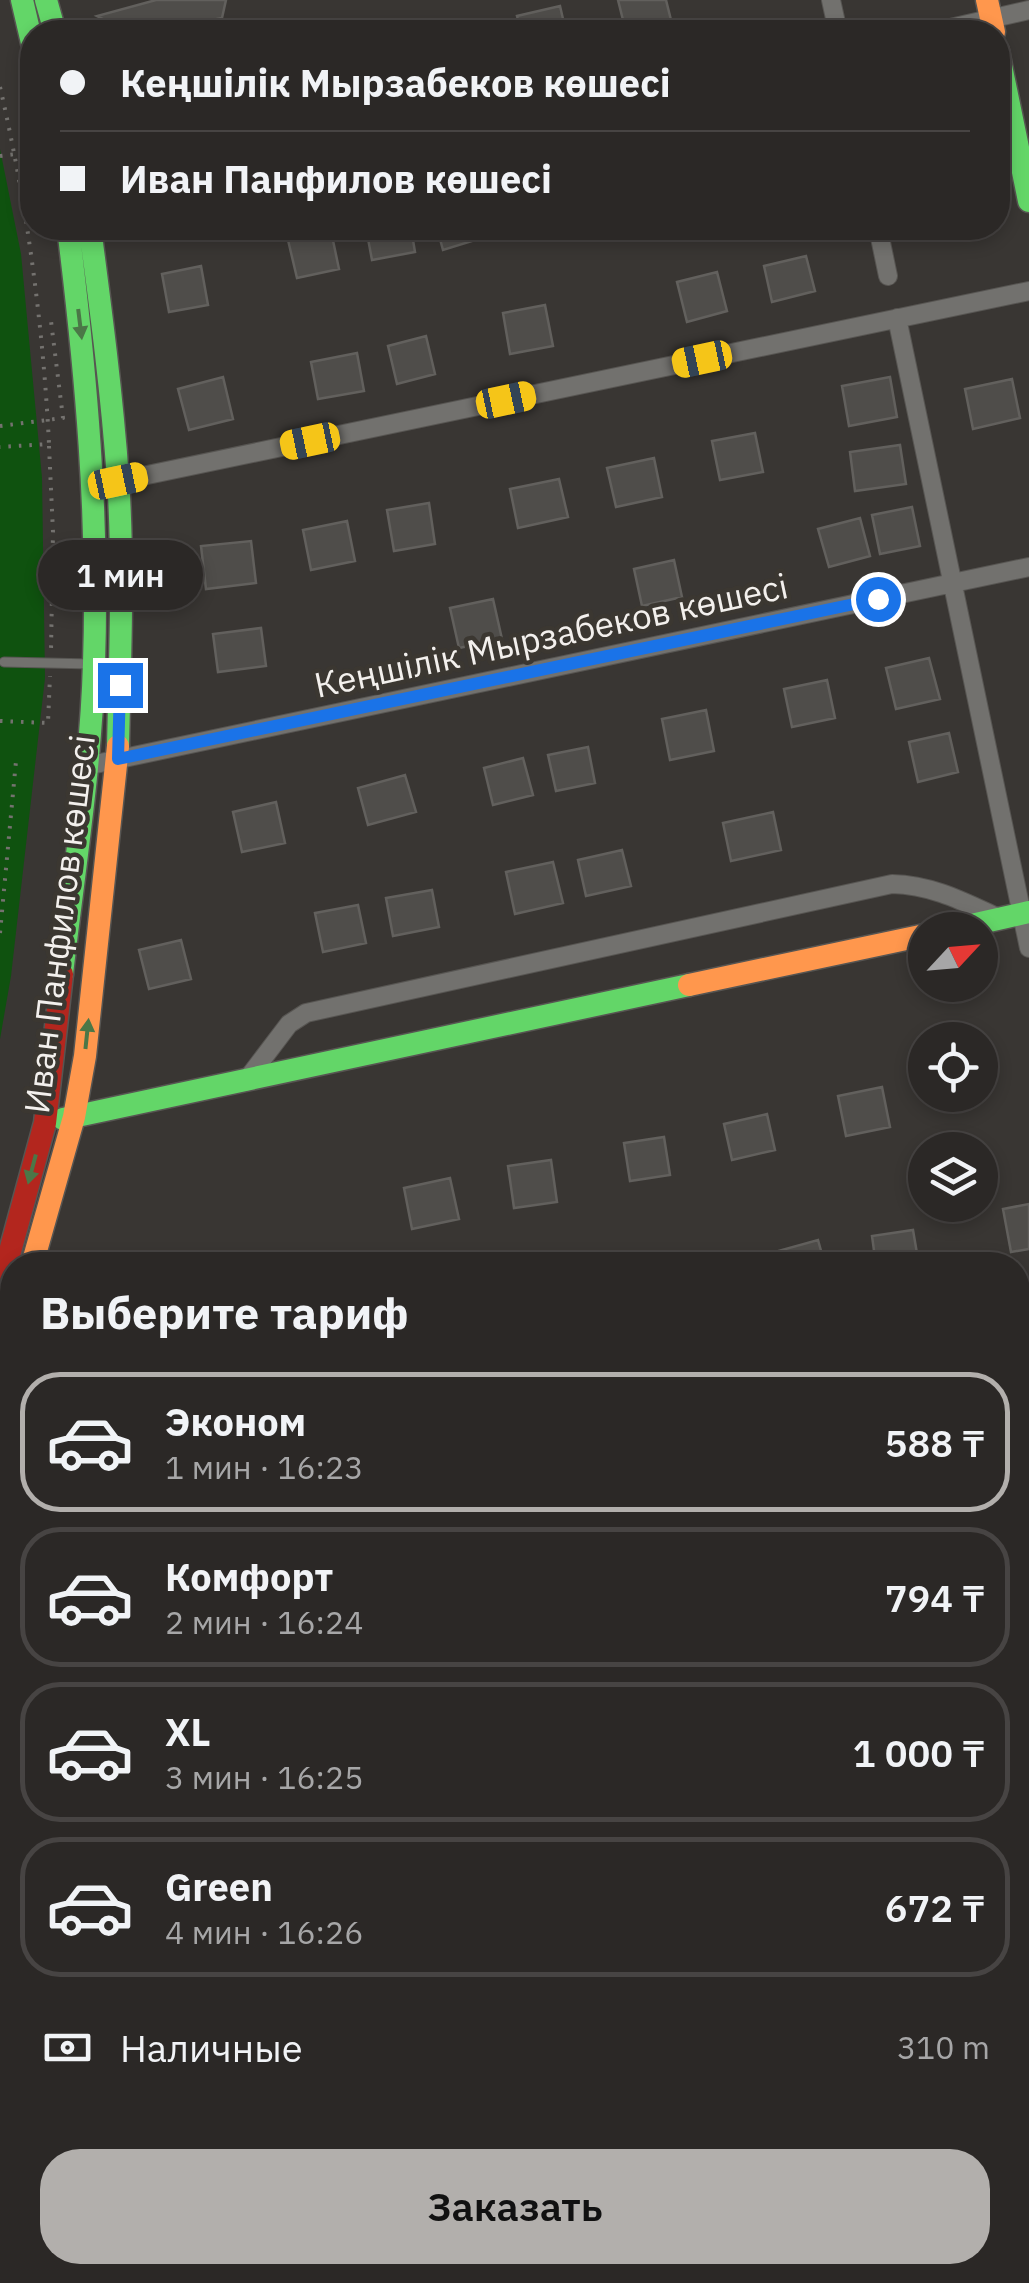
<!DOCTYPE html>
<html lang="ru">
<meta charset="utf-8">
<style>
body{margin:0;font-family:"IBM Plex Sans",sans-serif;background:#373432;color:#f1f3f6;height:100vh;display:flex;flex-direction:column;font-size:38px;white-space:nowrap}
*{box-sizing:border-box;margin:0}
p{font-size:32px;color:#a6a6a7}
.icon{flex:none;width:55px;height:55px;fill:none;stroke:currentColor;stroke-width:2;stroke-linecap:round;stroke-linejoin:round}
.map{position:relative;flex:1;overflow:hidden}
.panel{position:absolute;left:0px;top:1252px;width:1030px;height:1032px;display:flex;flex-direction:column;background:#2b2826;border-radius:40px 40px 0 0;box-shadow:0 5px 15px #0003,0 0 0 2px #474443}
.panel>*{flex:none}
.top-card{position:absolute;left:20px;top:20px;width:990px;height:220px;border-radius:40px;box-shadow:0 5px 15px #0003,0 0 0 2px #474443;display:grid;align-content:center;height:220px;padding:0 40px;background:#2b2826}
.needle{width:65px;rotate:64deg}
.tools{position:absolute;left:908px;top:912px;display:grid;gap:20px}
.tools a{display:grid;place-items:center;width:90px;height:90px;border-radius:50%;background:#2b2826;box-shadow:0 5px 15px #0003,0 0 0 2px #474443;font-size:50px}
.end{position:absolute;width:45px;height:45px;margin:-22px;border:12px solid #1a73e8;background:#fff;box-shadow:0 0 0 5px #fff}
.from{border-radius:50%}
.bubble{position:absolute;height:70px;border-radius:35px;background:#2b2826;box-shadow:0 5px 15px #0003,0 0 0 2px #474443;font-size:32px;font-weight:600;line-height:70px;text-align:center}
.car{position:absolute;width:30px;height:60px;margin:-30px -15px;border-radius:12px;box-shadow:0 0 8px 2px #0007;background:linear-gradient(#f5c518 24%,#345 0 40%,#f5c518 0 76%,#345 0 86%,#f5c518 0)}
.top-card b{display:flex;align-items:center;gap:35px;height:95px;font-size:38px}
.top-card b+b{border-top:2px solid #474443}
.top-card i{width:25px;height:25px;background:#f1f3f6}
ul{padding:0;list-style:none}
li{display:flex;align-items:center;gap:30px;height:140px;margin:0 20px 15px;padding:0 20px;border:5px solid #474443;border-radius:40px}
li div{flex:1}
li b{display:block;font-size:38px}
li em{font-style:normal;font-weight:600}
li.selected{border-color:#b2afac}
li>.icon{width:90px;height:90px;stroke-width:1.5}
h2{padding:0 40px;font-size:45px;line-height:120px}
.pay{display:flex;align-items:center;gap:25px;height:110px;padding:0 40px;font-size:38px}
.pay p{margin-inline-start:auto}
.cta{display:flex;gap:20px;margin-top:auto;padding:20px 40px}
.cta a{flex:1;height:115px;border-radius:40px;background:#b2afac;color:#111;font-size:40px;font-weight:600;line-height:115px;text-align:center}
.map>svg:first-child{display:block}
.green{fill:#0f520f}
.building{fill:#4f4d4a;stroke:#62605d;stroke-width:2.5}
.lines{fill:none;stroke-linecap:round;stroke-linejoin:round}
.lane-casing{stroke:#575552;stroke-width:11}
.street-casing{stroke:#575552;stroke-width:20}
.fast-casing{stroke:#575552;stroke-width:25}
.slow-casing{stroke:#575552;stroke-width:25}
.jam-casing{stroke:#575552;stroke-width:25}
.path{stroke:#74726f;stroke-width:4;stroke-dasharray:2.5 8;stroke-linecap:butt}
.lane{stroke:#72716e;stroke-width:9}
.street{stroke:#72716e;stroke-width:18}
.fast{stroke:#63d668;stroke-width:22}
.slow{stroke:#ff974d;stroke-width:22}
.jam{stroke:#b3261e;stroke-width:22}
.oneway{fill:#4b7747}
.route{stroke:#1a73e8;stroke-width:12}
.labels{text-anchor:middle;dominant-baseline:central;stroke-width:9;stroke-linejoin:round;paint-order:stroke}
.street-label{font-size:35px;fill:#f3f0ed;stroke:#3b3731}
</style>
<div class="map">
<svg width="1029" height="2283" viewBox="0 0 1029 2283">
<rect width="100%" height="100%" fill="#393633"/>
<path class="green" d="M 0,149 L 21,254 L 42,478 L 45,678 L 11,976 L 0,1039 Z"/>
<path class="building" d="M 156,0 L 226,0 L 222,18 L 201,22 L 200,30 L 181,26 L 157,32 L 115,32 L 113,24 L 97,16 Z
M 618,0 L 666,0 L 672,24 L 626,32 Z
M 560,6 L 566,32 L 521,32 L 517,16 Z
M 479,24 L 481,32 L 433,32 Z
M 366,228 L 411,228 L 415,252 L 372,260 Z
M 437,228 L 479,228 L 482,238 L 443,250 Z
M 331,231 L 339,269 L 297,278 L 288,240 Z
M 806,256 L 815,291 L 772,302 L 764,266 Z
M 201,266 L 208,305 L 169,312 L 162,274 Z
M 717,272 L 727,311 L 687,322 L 677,282 Z
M 545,305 L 553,346 L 510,354 L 503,313 Z
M 426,336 L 435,374 L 397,384 L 388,346 Z
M 357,353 L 364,391 L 318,399 L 311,362 Z
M 223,377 L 233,419 L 189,430 L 178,389 Z
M 890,377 L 897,417 L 849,426 L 842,386 Z
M 1012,379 L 1020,418 L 973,429 L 965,389 Z
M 755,433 L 763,472 L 720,480 L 712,441 Z
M 900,445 L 906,484 L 855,491 L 850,452 Z
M 654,458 L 662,497 L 616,507 L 607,468 Z
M 559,479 L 568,517 L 518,528 L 510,489 Z
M 429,503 L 435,544 L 394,551 L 387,510 Z
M 912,507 L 920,546 L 880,554 L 872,515 Z
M 860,518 L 870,556 L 829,567 L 818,529 Z
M 347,521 L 355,561 L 311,570 L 303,530 Z
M 251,541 L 256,583 L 206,589 L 201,546 Z
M 674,560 L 682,597 L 642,606 L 634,569 Z
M 493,599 L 502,639 L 459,648 L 450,608 Z
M 261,628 L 266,666 L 218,672 L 213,634 Z
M 929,658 L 940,699 L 896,709 L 886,668 Z
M 827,680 L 835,718 L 792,727 L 784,689 Z
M 706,710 L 714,751 L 670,760 L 662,719 Z
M 949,733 L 958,772 L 918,782 L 909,742 Z
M 588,747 L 595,783 L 556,791 L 548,755 Z
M 523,758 L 533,795 L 493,805 L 484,768 Z
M 405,775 L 416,812 L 368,825 L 358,788 Z
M 276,802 L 285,843 L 242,852 L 233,812 Z
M 773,812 L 781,850 L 731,861 L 723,823 Z
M 622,850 L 631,886 L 586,896 L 578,860 Z
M 553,862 L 563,903 L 515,914 L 506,872 Z
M 432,890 L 439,927 L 393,936 L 386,898 Z
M 358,905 L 366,943 L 323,952 L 315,913 Z
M 181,940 L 191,979 L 149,989 L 139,950 Z
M 882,1087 L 890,1127 L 846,1136 L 838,1096 Z
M 767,1114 L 775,1150 L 732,1160 L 724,1124 Z
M 664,1137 L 670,1175 L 630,1181 L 624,1143 Z
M 551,1160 L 557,1202 L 514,1208 L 508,1166 Z
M 450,1178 L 459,1219 L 412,1229 L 404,1188 Z
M 1029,1204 L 1029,1249 L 1011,1252 L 1003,1209 Z
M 913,1230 L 919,1265 L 876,1265 L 872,1236 Z
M 818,1240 L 825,1265 L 782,1265 L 778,1251 Z
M 1029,1472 L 1029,1509 L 1018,1512 L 1018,1475 Z
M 7,1691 L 12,1729 L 0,1730 L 0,1692 Z
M 12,2141 L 12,2184 L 0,2186 L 0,2144 Z
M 1029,2212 L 1029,2251 L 1021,2252 L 1018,2214 Z
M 790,2272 L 836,2272 L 838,2283 L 793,2283 Z
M 873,2272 L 918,2272 L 875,2282 Z"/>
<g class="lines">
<g class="lane-casing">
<path id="lane" d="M 4,662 L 92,664"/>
</g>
<g class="street-casing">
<path id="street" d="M 831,0 L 838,32
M 933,32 L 1029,10
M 878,228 L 888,276
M 897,318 L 1029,948
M 109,483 L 1029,291
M 86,766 L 1029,567
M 245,1082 L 289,1024 L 306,1013 L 892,884 C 933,885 964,902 1001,919
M 1018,1317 L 1029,1315
M 1018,1406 L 1029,1403
M 0,1528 L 12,1526
M 0,1620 L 12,1617
M 1018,1854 L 1029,1851
M 0,2072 L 12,2069
M 578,2272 L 580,2283"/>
</g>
<g class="fast-casing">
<path id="fast" d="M 22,0 L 32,43
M 46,0 L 55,32
M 998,51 L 1029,201
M 90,228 C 101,311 112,395 118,479 C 124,568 120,657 118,746
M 949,930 L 1029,912
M 62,974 C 74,871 91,767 94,663 C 99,517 86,373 68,228
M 63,1119 L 689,985
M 0,1353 L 12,1320"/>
</g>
<g class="slow-casing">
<path id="slow" d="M 987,0 L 994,32
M 689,985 L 925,935
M 32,1265 L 74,1117 L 85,1056 L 118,746"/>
</g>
<g class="jam-casing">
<path id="jam" d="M 0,1288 L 45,1123 L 62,974"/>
</g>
<path class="path" d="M 0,87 C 27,204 43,324 49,444 L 0,447
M 0,156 L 16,154
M 0,426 L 63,418 L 51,321
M 49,446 L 53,532 L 51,651
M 0,721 L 48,723 L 50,676
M 0,933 L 16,761"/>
<use href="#lane" class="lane"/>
<use href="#street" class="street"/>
<use href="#fast" class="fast"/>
<use href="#slow" class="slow"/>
<use href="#jam" class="jam"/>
</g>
<defs><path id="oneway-solid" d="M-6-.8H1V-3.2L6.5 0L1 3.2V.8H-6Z" transform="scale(2.5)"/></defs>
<g class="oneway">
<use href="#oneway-solid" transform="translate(80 324) rotate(83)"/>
<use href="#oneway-solid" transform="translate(87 1034) rotate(-84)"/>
<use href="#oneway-solid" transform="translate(32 1169) rotate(105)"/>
</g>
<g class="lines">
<path class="route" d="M 120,685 L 118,759 L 878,599"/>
</g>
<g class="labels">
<g class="street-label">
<text transform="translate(551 635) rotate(-12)">Кеңшілік Мырзабеков көшесі</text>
<text transform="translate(59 924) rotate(-83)">Иван Панфилов көшесі</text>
</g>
</g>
</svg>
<div class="tools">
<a><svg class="needle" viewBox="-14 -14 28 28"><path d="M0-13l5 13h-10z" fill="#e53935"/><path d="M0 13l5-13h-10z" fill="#a6a6a7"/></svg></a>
<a><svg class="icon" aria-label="locate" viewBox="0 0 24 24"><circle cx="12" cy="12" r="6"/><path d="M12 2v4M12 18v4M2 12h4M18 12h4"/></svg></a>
<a><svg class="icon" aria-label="layers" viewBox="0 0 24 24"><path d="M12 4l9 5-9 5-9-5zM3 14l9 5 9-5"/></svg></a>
</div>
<i class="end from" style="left:878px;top:599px"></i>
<i class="end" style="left:120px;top:685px"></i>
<div class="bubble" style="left:38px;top:540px;width:165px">1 мин</div>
<i class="car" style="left:702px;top:359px;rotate:258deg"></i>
<i class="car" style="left:506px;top:400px;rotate:78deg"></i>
<i class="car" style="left:310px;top:441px;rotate:258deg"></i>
<i class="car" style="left:118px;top:481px;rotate:78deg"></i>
<div class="top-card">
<b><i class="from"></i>Кеңшілік Мырзабеков көшесі</b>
<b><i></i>Иван Панфилов көшесі</b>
</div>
<section class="panel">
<h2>Выберите тариф</h2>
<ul>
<li class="selected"><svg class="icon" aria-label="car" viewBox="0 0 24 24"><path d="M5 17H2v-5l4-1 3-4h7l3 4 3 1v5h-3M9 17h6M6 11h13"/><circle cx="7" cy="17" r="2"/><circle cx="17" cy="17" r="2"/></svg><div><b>Эконом</b><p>1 мин · 16:23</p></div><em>588 ₸</em></li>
<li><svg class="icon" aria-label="car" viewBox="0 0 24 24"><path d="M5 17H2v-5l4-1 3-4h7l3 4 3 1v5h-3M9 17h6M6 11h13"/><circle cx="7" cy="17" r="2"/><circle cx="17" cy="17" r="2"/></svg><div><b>Комфорт</b><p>2 мин · 16:24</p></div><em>794 ₸</em></li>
<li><svg class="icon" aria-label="car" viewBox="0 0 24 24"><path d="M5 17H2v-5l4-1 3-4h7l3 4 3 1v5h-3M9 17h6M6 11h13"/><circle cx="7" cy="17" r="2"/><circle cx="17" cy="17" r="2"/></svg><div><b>XL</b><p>3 мин · 16:25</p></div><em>1 000 ₸</em></li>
<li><svg class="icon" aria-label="car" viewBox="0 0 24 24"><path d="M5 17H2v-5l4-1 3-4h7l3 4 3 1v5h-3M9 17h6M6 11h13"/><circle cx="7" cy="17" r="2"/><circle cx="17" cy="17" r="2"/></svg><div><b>Green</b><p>4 мин · 16:26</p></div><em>672 ₸</em></li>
</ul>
<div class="pay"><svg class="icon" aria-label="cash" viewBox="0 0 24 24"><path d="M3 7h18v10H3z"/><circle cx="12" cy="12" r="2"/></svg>Наличные<p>310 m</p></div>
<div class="cta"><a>Заказать</a></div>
</section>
</div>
